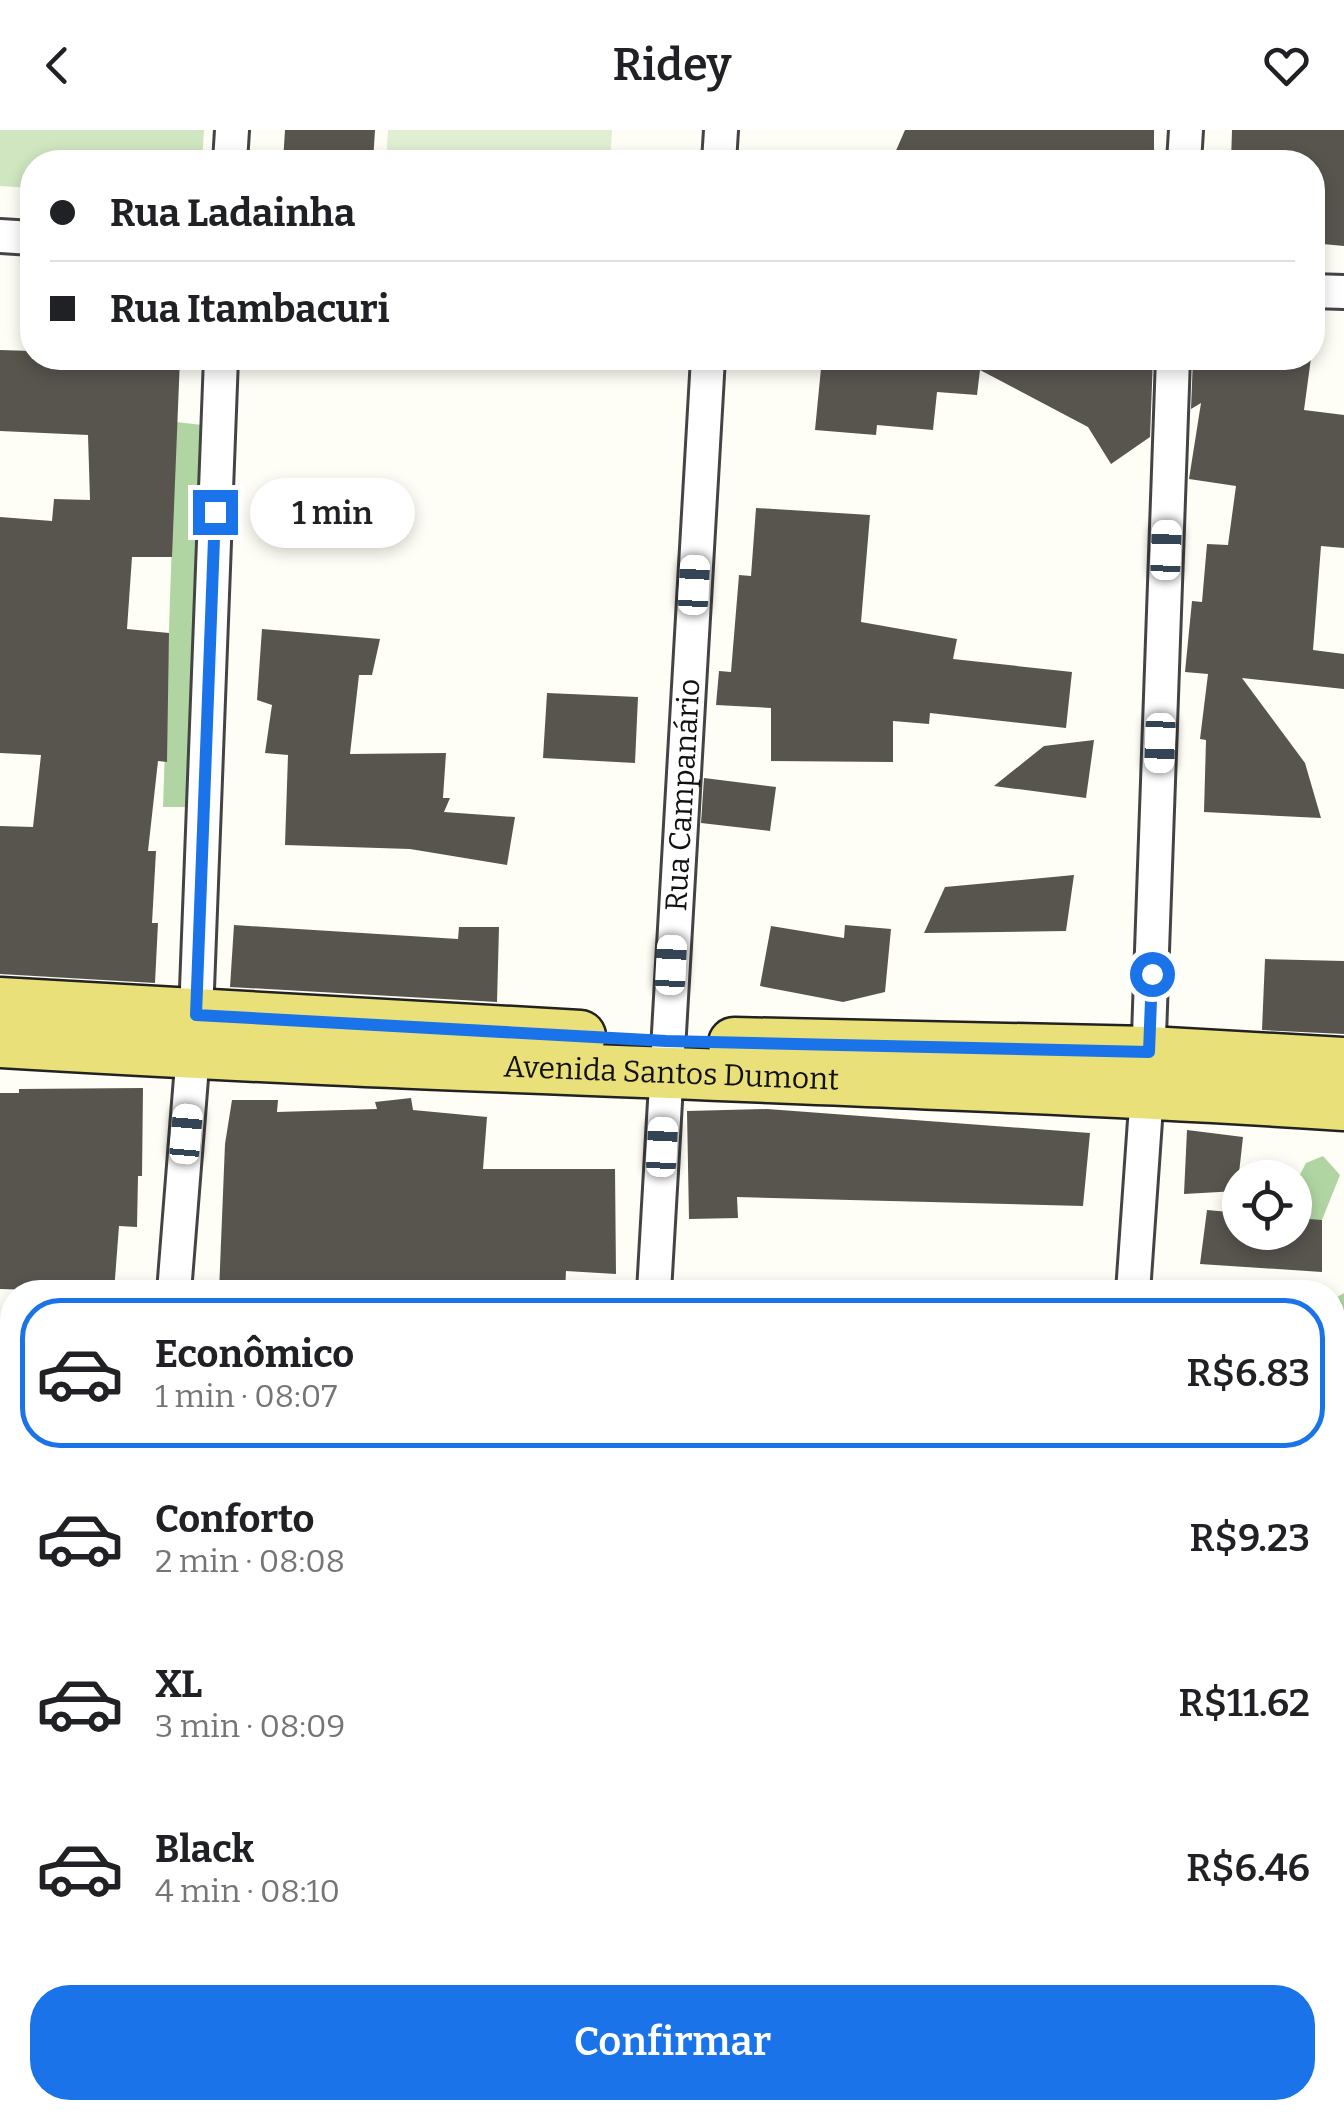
<!DOCTYPE html>
<html lang="pt">
<meta charset="utf-8">
<style>
body{margin:0;font-family:Bitter,serif;background:#f2f2f2;color:#202124;height:100vh;display:flex;flex-direction:column;font-size:38px;white-space:nowrap}
*{box-sizing:border-box;margin:0}
p{font-size:32px;color:#757577}
.icon{flex:none;width:55px;height:55px;fill:none;stroke:currentColor;stroke-width:2;stroke-linecap:round;stroke-linejoin:round}
.map{position:relative;flex:1;overflow:hidden}
.drawer{position:absolute;left:0px;top:1150px;width:1345px;height:840px;display:flex;flex-direction:column;background:#fff;border-radius:40px 40px 0 0;box-shadow:0 5px 15px #0003}
.drawer>*{flex:none}
.banner{position:absolute;left:20px;top:20px;width:1305px;height:220px;border-radius:40px;box-shadow:0 5px 15px #0003;display:grid;align-content:center;height:220px;padding:0 30px;background:#fff}
.buttons{position:absolute;left:1222px;top:1030px;display:grid;gap:20px}
.buttons a{display:grid;place-items:center;width:90px;height:90px;border-radius:50%;background:#fff;box-shadow:0 5px 15px #0003;font-size:50px}
.end{position:absolute;width:45px;height:45px;margin:-22px;border:12px solid #1a73e8;background:#fff;box-shadow:0 0 0 5px #fff}
.from{border-radius:50%}
.bubble{position:absolute;height:70px;border-radius:35px;background:#fff;box-shadow:0 5px 15px #0003;font-size:32px;font-weight:600;line-height:70px;text-align:center}
.car{position:absolute;width:30px;height:60px;margin:-30px -15px;border-radius:12px;box-shadow:0 0 8px 2px #0007;background:linear-gradient(#fff 24%,#345 0 40%,#fff 0 76%,#345 0 86%,#fff 0)}
.banner b{display:flex;align-items:center;gap:35px;height:95px;font-size:38px}
.banner b+b{border-top:2px solid #e0e0e0}
.banner i{width:25px;height:25px;background:#202124}
ul{padding:18px 0 0;list-style:none}
li{display:flex;align-items:center;gap:30px;height:150px;margin:0 20px 15px;padding:0 10px;border:5px solid transparent;border-radius:40px}
li div{flex:1}
li b{display:block;font-size:38px}
li em{font-style:normal;font-weight:600}
li.active{border-color:#1a73e8}
li>.icon{width:90px;height:90px;stroke-width:1.5}
.button{display:flex;gap:20px;margin-top:auto;padding:20px 30px}
.button a{flex:1;height:115px;border-radius:40px;background:#1a73e8;color:#fff;font-size:40px;font-weight:600;line-height:115px;text-align:center}
header{display:flex;justify-content:space-between;align-items:center;height:130px;padding:0 30px;background:#fff;font-size:45px;font-weight:600}
.map>svg:first-child{display:block}
.green{fill:#cfe6c1}
.forest{fill:#b1d5a2}
.pitch{fill:#e0eed2}
.building{fill:#58544e}
.lines{fill:none;stroke-linecap:round;stroke-linejoin:round}
.minor-casing{stroke:#444;stroke-width:38}
.primary-casing{stroke:#222;stroke-width:55}
.minor{stroke:#fff;stroke-width:32}
.primary{stroke:#eae079;stroke-width:50}
.route{stroke:#1a73e8;stroke-width:12}
.labels{text-anchor:middle;dominant-baseline:central;stroke-width:10;stroke-linejoin:round;paint-order:stroke}
.street-label{font-size:30px;fill:#111;stroke:#fff}
</style>
<header><svg class="icon" aria-label="back" viewBox="0 0 24 24"><path d="M15 5l-7 7 7 7"/></svg>Ridey<svg class="icon" aria-label="heart" viewBox="0 0 24 24"><path d="M12 20l-8-8c-3-5 5-10 8-4 3-6 11-1 8 4z"/></svg></header>
<div class="map">
<svg width="1344" height="1990" viewBox="0 0 1344 1990">
<rect width="100%" height="100%" fill="#fefef6"/>
<path class="green" d="M 0,0 L 204,0 L 202,32 L 32,32 L 32,58 L 0,56 Z"/>
<path class="forest" d="M 176,292 L 202,295 L 196,677 L 163,677 Z
M 1323,1026 L 1340,1045 L 1322,1090 L 1301,1107 L 1295,1102 L 1295,1054 L 1306,1033 Z
M 1344,1163 L 1344,1350 L 1333,1349 L 1333,1282 L 1337,1274 L 1332,1262 L 1332,1170 Z
M 761,1978 L 835,1978 L 830,1990 L 763,1990 Z"/>
<path class="pitch" d="M 388,0 L 612,0 L 610,32 L 386,32 Z"/>
<path class="building" d="M 285,0 L 375,0 L 373,32 L 283,32 Z
M 905,0 L 1154,0 L 1154,32 L 891,32 Z
M 1232,0 L 1344,0 L 1344,116 L 1312,113 L 1312,32 L 1231,32 Z
M 0,220 L 32,221 L 32,228 L 180,228 L 172,427 L 132,427 L 127,499 L 169,503 L 167,632 L 158,631 L 148,721 L 156,721 L 152,793 L 158,793 L 155,853 L 0,844 L 0,696 L 33,697 L 41,625 L 0,623 L 0,387 L 52,391 L 54,369 L 90,370 L 88,305 L 0,301 Z
M 822,228 L 1153,228 L 1150,307 L 1111,334 L 1088,297 L 980,240 L 977,265 L 937,262 L 933,300 L 877,295 L 876,305 L 815,300 Z
M 1193,228 L 1311,228 L 1304,280 L 1344,285 L 1344,418 L 1321,416 L 1313,520 L 1344,524 L 1344,559 L 1242,548 L 1305,633 L 1321,688 L 1204,682 L 1206,610 L 1200,609 L 1208,544 L 1185,542 L 1192,471 L 1202,472 L 1207,414 L 1228,415 L 1236,356 L 1189,349 L 1201,273 L 1191,279 Z
M 756,378 L 870,385 L 861,492 L 957,509 L 953,529 L 1072,542 L 1066,598 L 930,583 L 929,594 L 893,591 L 893,632 L 771,631 L 771,578 L 716,575 L 719,541 L 731,542 L 739,445 L 751,446 Z
M 262,499 L 380,509 L 372,545 L 359,545 L 350,624 L 446,623 L 443,668 L 450,668 L 444,682 L 515,687 L 507,735 L 410,719 L 285,715 L 288,625 L 265,623 L 272,575 L 257,570 Z
M 547,563 L 638,567 L 635,633 L 543,628 Z
M 1094,610 L 1086,668 L 994,656 L 1044,616 Z
M 704,648 L 776,657 L 770,701 L 701,693 Z
M 1074,745 L 1066,801 L 924,803 L 945,757 Z
M 234,795 L 458,809 L 459,797 L 499,797 L 497,872 L 230,857 Z
M 845,795 L 891,799 L 885,862 L 843,872 L 760,856 L 771,796 L 844,808 Z
M 1265,829 L 1344,831 L 1344,904 L 1262,900 Z
M 143,958 L 142,1046 L 138,1046 L 137,1097 L 119,1096 L 114,1162 L 0,1159 L 0,963 L 19,963 L 19,959 Z
M 411,968 L 413,980 L 487,987 L 483,1039 L 615,1039 L 616,1144 L 566,1141 L 565,1162 L 219,1162 L 225,1014 L 232,970 L 278,970 L 277,982 L 377,979 L 375,972 Z
M 767,979 L 1090,1003 L 1083,1076 L 737,1067 L 738,1088 L 689,1089 L 687,981 Z
M 1187,1000 L 1243,1007 L 1237,1061 L 1184,1064 Z
M 1207,1080 L 1240,1083 L 1240,1102 L 1295,1102 L 1295,1088 L 1322,1090 L 1322,1142 L 1200,1134 Z"/>
<g class="lines">
<g class="minor-casing">
<g id="minor">
<path d="M 230,32 L 232,0"/>
<path d="M 719,32 L 721,0"/>
<path d="M 1184,32 L 1186,0"/>
<path d="M 0,106 L 32,108"/>
<path d="M 1312,161 L 1344,162"/>
<path d="M 174,1162 L 196,885 L 221,228"/>
<path id="s1" d="M 654,1162 L 708,228"/>
<path d="M 1133,1162 L 1147,962 L 1173,228"/>
<path d="M 0,1702 L 12,1702"/>
<path d="M 1332,1772 L 1344,1773"/>
<path d="M 119,1990 L 119,1978"/>
<path d="M 593,1990 L 594,1978"/>
<path d="M 1083,1990 L 1083,1978"/>
</g>
</g>
<g class="primary-casing">
<g id="primary">
<path d="M 0,873 L 580,906"/>
<path id="s2" d="M 0,912 C 448,940 896,946 1344,975"/>
<path d="M 734,913 L 1149,922 L 1344,933"/>
</g>
</g>
<use href="#minor" class="minor"/>
<use href="#primary" class="primary"/>
</g>
<g class="lines">
<path class="route" d="M 215,382 L 196,885 L 666,911 L 1149,922 L 1152,844"/>
</g>
<g class="labels">
<g class="street-label">
<text stroke="none"><textPath href="#s1" startOffset="498">Rua Campanário</textPath></text>
<text stroke="none"><textPath href="#s2" startOffset="672">Avenida Santos Dumont</textPath></text>
</g>
</g>
</svg>
<div class="buttons">
<a><svg class="icon" aria-label="locate" viewBox="0 0 24 24"><circle cx="12" cy="12" r="6"/><path d="M12 2v4M12 18v4M2 12h4M18 12h4"/></svg></a>
</div>
<i class="end from" style="left:1152px;top:844px"></i>
<i class="end" style="left:215px;top:382px"></i>
<div class="bubble" style="left:250px;top:348px;width:165px">1 min</div>
<i class="car" style="left:1166px;top:420px;rotate:2deg"></i>
<i class="car" style="left:694px;top:455px;rotate:3deg"></i>
<i class="car" style="left:1160px;top:613px;rotate:182deg"></i>
<i class="car" style="left:671px;top:835px;rotate:3deg"></i>
<i class="car" style="left:186px;top:1004px;rotate:5deg"></i>
<i class="car" style="left:662px;top:1017px;rotate:3deg"></i>
<div class="banner">
<b><i class="from"></i>Rua Ladainha</b>
<b><i></i>Rua Itambacuri</b>
</div>
<section class="drawer">
<ul>
<li class="active"><svg class="icon" aria-label="car" viewBox="0 0 24 24"><path d="M5 17H2v-5l4-1 3-4h7l3 4 3 1v5h-3M9 17h6M6 11h13"/><circle cx="7" cy="17" r="2"/><circle cx="17" cy="17" r="2"/></svg><div><b>Econômico</b><p>1 min · 08:07</p></div><em>R$6.83</em></li>
<li><svg class="icon" aria-label="car" viewBox="0 0 24 24"><path d="M5 17H2v-5l4-1 3-4h7l3 4 3 1v5h-3M9 17h6M6 11h13"/><circle cx="7" cy="17" r="2"/><circle cx="17" cy="17" r="2"/></svg><div><b>Conforto</b><p>2 min · 08:08</p></div><em>R$9.23</em></li>
<li><svg class="icon" aria-label="car" viewBox="0 0 24 24"><path d="M5 17H2v-5l4-1 3-4h7l3 4 3 1v5h-3M9 17h6M6 11h13"/><circle cx="7" cy="17" r="2"/><circle cx="17" cy="17" r="2"/></svg><div><b>XL</b><p>3 min · 08:09</p></div><em>R$11.62</em></li>
<li><svg class="icon" aria-label="car" viewBox="0 0 24 24"><path d="M5 17H2v-5l4-1 3-4h7l3 4 3 1v5h-3M9 17h6M6 11h13"/><circle cx="7" cy="17" r="2"/><circle cx="17" cy="17" r="2"/></svg><div><b>Black</b><p>4 min · 08:10</p></div><em>R$6.46</em></li>
</ul>
<div class="button"><a>Confirmar</a></div>
</section>
</div>
